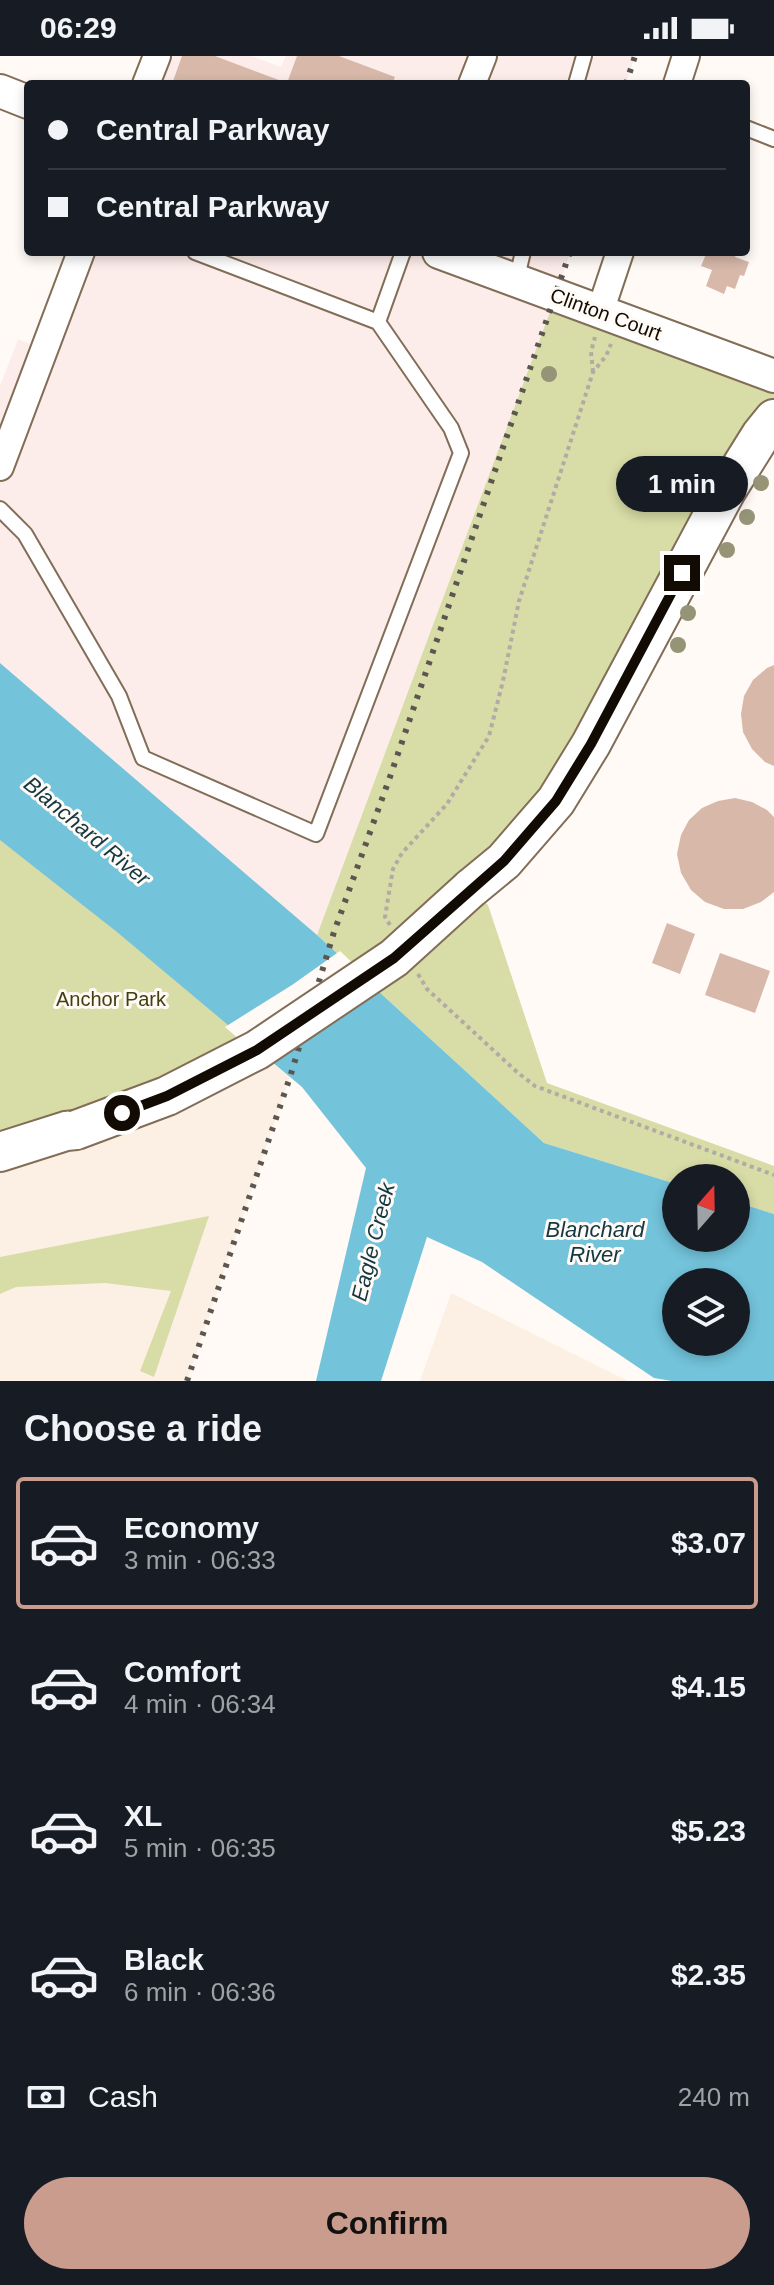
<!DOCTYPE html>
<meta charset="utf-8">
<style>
body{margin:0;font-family:Arial,sans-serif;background:#242831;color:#f1f3f6;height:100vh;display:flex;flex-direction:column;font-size:30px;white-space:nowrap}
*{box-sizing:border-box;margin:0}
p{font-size:26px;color:#9ea1a6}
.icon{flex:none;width:44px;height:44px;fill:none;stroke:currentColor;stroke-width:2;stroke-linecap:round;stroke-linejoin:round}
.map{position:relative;height:1325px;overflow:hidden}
.side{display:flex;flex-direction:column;background:#171b24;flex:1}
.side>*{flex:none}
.banner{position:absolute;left:24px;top:24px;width:726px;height:176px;border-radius:8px;box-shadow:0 4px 12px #0003;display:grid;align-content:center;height:176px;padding:0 24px;background:#171b24}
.needle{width:52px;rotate:20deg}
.fabs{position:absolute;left:662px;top:1108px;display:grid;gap:16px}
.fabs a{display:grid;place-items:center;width:88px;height:88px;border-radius:50%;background:#171b24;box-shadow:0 4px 12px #0003;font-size:40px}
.end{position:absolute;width:36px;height:36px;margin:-18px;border:10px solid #120b04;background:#fff;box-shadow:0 0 0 4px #fff}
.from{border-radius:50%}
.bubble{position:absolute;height:56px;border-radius:28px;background:#171b24;box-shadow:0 4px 12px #0003;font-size:26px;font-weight:700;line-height:56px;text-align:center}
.banner b{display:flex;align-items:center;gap:28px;height:76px;font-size:30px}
.banner b+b{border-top:2px solid #363941}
.banner i{width:20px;height:20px;background:#f1f3f6}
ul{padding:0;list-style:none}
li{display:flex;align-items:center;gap:24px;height:132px;margin:0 16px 12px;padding:0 8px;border:4px solid transparent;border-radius:8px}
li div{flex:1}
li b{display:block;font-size:30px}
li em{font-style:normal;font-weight:700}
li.current{border-color:#c99c8e}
li>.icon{width:72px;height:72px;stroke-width:1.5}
h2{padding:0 24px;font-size:36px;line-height:96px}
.pay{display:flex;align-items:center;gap:20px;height:88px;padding:0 24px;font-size:30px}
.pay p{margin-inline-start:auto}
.action{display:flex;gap:16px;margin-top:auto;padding:16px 24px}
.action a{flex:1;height:92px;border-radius:48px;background:#c99c8e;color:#111;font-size:32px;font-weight:700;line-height:92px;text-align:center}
.status{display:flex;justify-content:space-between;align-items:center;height:56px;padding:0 40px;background:#171b24;direction:ltr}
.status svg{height:22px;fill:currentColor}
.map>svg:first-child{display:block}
.built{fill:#fcf0e4}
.industrial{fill:#fdedea}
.green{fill:#d8dca6}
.water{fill:#73c3db;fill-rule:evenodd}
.pier{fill:#fffaf5}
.building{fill:#d7b8a9}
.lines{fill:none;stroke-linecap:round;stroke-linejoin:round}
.service-casing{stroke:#826d57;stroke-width:18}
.minor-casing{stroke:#826d57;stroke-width:30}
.tertiary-casing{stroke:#826d57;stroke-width:36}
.secondary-casing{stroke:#826d57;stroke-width:42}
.path{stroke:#b1aba5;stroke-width:4;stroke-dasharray:4 4;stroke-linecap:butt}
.service{stroke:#fff;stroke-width:14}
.minor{stroke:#fff;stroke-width:26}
.tertiary{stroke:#fff;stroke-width:32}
.secondary{stroke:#fff;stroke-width:38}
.rail{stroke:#5c5650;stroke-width:6;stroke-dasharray:4 8;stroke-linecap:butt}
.secondary-bridge-casing{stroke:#826d57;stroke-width:42;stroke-linecap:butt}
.secondary-bridge{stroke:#fff;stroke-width:38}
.tree{fill:#959476}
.route{stroke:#120b04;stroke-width:10}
.labels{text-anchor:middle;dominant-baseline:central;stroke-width:6;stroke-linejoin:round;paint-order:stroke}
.street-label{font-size:20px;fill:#120b04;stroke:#fffaf5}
.park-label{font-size:20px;fill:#3f400e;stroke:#fffaf5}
.water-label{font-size:22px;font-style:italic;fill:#123843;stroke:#fffaf5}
</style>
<div class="status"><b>06:29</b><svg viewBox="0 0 49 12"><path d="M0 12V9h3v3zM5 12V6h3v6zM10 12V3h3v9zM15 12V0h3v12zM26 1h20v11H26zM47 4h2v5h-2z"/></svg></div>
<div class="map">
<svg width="774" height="1325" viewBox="0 0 774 1325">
<rect width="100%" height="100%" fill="#fffaf5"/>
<path class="built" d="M 0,784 L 117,876 L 290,1021 L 187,1325 L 0,1325 Z
M 451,1237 L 628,1325 L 420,1325 Z"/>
<path class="industrial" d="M 157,0 L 251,0 L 281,11 L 286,0 L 635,0 L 626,28 L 146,28 Z
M 81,196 L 570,196 L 556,240 L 317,879 L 0,607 L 0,330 L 18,283 L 43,293 Z"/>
<path class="green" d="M 556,240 L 774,320 L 774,363 L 591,688 L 470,833 L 488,849 L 547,1027 L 774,1110 L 774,1158 L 736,1146 L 736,1122 L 676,1122 L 676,1128 L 544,1087 L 317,879 Z
M 0,703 L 308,964 L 0,1096 Z
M 209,1160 L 154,1321 L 140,1315 L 171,1235 L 105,1227 L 16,1231 L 0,1238 L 0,1201 Z"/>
<path class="water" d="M 0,607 L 317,879 L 544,1087 L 676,1128 L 676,1182 L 736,1182 L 736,1146 L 774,1158 L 774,1325 L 672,1325 L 654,1322 L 482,1206 L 427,1181 L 381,1325 L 316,1325 L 366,1112 L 302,1031 L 117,876 L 0,784 ZM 676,1226 L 736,1226 L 736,1286 L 676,1286 Z"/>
<path class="pier" d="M 340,895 L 380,933 L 291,995 L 268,1008 L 225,971 L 292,929 Z"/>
<path class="building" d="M 182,0 L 215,0 L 287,27 L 297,0 L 339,0 L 395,21 L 392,28 L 172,28 Z
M 707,196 L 737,196 L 735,201 L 749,206 L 744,220 L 740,219 L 735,233 L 727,230 L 724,238 L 706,230 L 712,214 L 701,210 Z
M 774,609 L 774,710 L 765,706 L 752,693 L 743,676 L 741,658 L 744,640 L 753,624 L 767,612 Z
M 735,742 L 752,746 L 767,754 L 774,761 L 774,836 L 761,846 L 743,853 L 724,853 L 705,846 L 691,834 L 681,817 L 677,798 L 681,779 L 689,764 L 702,752 L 718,745 Z
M 667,867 L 695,878 L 680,918 L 652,907 Z
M 720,897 L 770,915 L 755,957 L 705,939 Z"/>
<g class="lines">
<g class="service-casing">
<path id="service" d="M 576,28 L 584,0
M 746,72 L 774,83
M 195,196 L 378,266
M 516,225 L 523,196
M 0,453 L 25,478 L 119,640 L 143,702 L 316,778 L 461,397 L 451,372 L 378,266 L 403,196"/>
</g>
<g class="minor-casing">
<path id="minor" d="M 146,28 L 157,0
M 472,28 L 483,0
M 677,28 L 686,0
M 600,256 L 620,196
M 0,411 L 81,196"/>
</g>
<g class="tertiary-casing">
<path id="tertiary" d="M 0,35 L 28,46
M 439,196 L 774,320"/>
</g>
<g class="secondary-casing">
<path id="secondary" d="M 470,833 L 504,805 L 556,745 L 591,688 L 726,435 L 761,379 L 774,363
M 0,1096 L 66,1075 L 76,1074"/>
</g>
<path class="path" d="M 593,316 L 591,296 L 595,281
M 390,869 L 385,861 L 393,813 L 402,797 L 447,748 L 489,680 L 503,625 L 519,545 L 593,316 L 606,300 L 611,288
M 418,918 L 427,933 L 517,1016 L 535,1030 L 774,1119"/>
<use href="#service" class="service"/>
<use href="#minor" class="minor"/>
<use href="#tertiary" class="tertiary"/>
<use href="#secondary" class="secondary"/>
<path class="rail" d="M 626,28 L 635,0
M 187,1325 L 290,1021 L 334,876 L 391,718 L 570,196"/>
<g class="secondary-bridge-casing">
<path id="secondary-bridge" d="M 76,1074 L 167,1040 L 257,994 L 394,902 L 470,833"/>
</g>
<use href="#secondary-bridge" class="secondary-bridge"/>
</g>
<g class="tree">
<circle cx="549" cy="318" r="8"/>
<circle cx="761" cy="427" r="8"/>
<circle cx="747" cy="461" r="8"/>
<circle cx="727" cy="494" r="8"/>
<circle cx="688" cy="557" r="8"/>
<circle cx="678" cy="589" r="8"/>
</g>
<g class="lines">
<path class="route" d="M 122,1057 L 167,1040 L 257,994 L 394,902 L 504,805 L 556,745 L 591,688 L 682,517"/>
</g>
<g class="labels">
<g class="street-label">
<text transform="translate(606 258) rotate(20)">Clinton Court</text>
</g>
<g class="park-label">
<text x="111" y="943">Anchor Park</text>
</g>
<g class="water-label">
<text transform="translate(87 775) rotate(40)">Blanchard River</text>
<text x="595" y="1173">Blanchard<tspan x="595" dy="25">River</tspan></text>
<text transform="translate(373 1186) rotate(-76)">Eagle Creek</text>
</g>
</g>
</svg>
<div class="fabs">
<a><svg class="needle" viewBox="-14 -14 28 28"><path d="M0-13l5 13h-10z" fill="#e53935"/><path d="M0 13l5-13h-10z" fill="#9ea1a6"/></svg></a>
<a><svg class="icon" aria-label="layers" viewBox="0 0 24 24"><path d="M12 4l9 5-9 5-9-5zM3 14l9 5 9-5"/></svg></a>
</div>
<i class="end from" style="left:122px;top:1057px"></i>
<i class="end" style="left:682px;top:517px"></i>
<div class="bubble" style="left:616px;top:400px;width:132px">1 min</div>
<div class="banner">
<b><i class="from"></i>Central Parkway</b>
<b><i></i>Central Parkway</b>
</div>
</div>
<section class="side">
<h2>Choose a ride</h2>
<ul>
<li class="current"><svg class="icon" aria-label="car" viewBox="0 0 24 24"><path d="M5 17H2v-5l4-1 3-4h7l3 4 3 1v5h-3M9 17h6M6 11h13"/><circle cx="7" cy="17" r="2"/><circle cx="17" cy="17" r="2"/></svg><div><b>Economy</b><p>3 min · 06:33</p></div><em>$3.07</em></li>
<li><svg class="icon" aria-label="car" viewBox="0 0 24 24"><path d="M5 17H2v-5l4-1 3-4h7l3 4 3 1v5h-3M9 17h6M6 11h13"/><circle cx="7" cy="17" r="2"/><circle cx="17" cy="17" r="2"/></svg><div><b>Comfort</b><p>4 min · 06:34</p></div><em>$4.15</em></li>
<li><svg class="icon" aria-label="car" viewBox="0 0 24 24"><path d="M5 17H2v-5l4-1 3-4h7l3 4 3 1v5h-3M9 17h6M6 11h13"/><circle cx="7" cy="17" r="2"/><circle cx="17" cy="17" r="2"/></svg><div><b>XL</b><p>5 min · 06:35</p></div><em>$5.23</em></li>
<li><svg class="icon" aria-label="car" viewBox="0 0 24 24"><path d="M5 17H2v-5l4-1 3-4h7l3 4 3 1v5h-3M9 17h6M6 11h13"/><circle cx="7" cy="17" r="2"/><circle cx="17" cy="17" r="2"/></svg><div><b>Black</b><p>6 min · 06:36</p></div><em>$2.35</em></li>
</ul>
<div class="pay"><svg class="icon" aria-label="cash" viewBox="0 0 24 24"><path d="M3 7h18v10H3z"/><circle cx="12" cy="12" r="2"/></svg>Cash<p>240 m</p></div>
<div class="action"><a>Confirm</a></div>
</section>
